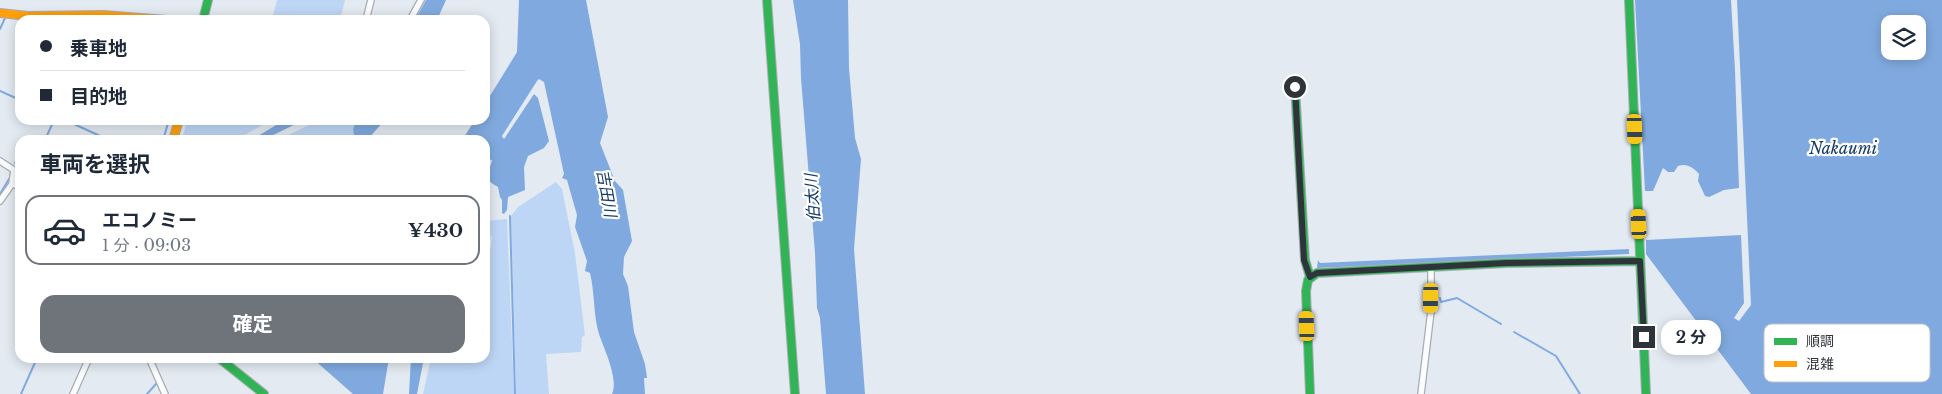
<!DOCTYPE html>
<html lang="ja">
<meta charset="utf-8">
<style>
body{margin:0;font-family:"Libre Baskerville","Noto Sans JP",serif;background:#f2f2f3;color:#1f2937;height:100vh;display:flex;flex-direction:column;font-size:19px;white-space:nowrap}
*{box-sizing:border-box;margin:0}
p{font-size:16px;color:#747a83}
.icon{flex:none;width:28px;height:28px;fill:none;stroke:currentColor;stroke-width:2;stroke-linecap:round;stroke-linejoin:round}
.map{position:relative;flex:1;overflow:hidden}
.details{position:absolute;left:15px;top:135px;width:475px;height:228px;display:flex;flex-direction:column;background:#fff;border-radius:15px;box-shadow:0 2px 12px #0003}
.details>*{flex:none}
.guide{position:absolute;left:15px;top:15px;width:475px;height:110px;border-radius:15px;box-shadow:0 2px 12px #0003;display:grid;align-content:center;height:110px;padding:0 25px;background:#fff}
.controls{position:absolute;left:1881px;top:15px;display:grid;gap:10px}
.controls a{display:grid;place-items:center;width:45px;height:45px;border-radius:10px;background:#fff;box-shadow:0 2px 12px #0003;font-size:25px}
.end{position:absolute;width:22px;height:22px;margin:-11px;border:6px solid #2f343a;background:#fff;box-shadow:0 0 0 2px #fff}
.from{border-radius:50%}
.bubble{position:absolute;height:35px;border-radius:15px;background:#fff;box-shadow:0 2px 12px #0003;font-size:16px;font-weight:700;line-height:35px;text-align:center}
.car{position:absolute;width:15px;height:30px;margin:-15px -8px;border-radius:6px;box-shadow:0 0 4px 1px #0007;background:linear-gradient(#f5c518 24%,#345 0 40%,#f5c518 0 76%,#345 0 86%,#f5c518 0)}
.guide b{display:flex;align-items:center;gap:18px;height:48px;font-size:19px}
.guide b+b{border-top:1px solid #e0e1e3}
.guide i{width:12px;height:12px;background:#1f2937}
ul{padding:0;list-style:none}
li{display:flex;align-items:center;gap:15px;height:70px;margin:0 10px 8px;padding:0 15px;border:2px solid #e0e1e3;border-radius:15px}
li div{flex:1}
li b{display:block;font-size:19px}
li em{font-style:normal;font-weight:700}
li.current{border-color:#6e747a}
li>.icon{width:45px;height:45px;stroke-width:1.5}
h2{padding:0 25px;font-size:22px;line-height:60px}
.primary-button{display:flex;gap:10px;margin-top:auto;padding:10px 25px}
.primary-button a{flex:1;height:58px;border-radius:15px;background:#6e747a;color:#fff;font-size:20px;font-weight:700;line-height:58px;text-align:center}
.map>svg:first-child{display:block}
.green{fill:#bed6f6}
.water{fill:#80aadf;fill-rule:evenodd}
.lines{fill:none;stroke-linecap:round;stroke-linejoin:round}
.stream{stroke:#80aadf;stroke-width:2}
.street-casing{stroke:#a8adb3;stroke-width:8}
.fast-casing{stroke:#a8adb3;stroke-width:10}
.slow-casing{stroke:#a8adb3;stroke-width:10}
.street{stroke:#fbfcfd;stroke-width:5.5}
.fast{stroke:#30b455;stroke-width:8}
.slow{stroke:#ff9f0a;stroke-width:8}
.route{stroke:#2f343a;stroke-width:6}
.labels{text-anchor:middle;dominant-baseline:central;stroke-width:4.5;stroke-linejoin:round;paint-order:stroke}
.water-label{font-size:16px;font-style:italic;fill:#153b6b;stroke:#fff}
.key{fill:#fff;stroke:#c1c2c4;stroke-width:1}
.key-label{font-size:14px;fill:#2f343a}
</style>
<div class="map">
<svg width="1942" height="394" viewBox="0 0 1942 394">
<rect width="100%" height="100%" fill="#e3eaf2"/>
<path class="green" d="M 277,0 L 345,0 L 340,20 L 272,20 Z
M 187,120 L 271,120 L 236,140 L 182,140 Z
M 319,120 L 357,120 L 353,129 L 354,135 L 345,140 L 278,140 Z
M 556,182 L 562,189 L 575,253 L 585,335 L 582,337 L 581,352 L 546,354 L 549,394 L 516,394 L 511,216 L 518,207 Z
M 507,219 L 514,394 L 423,394 L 431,358 L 485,358 L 485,249 L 491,247 L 492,236 L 485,239 L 485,221 Z"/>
<path class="water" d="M 426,0 L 446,0 L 437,20 L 415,20 Z
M 519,0 L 586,0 L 608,117 L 600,143 L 615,181 L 623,190 L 632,241 L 624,257 L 623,274 L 628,286 L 634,332 L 645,364 L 647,378 L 644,378 L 645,394 L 612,394 C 619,379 604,349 599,334 C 593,314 595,293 590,273 L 585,271 L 587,261 L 575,227 L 577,215 L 567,180 L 562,178 L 564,174 L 544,82 L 539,79 L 537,81 L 502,136 L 504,139 L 534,94 L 538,98 L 549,141 L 544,148 L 528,156 L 524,167 L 525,190 L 508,197 L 507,210 L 504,214 L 502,213 L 502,200 L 500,197 L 498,187 C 477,175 490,174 492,160 L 487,159 L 485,162 L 485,140 L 462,140 L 475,120 L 485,120 L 485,104 L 517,52 Z
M 793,0 L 848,0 L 849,68 L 855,138 L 861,159 L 854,249 L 865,394 L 826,394 L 820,318 L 817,308 L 815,253 L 801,78 L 800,44 Z
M 1635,0 L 1731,0 L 1735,70 L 1739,188 L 1724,190 L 1709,197 L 1705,196 L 1698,181 L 1699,174 C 1693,167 1686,163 1678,166 L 1674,172 L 1668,172 L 1663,168 L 1653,191 L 1645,191 Z
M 1737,0 L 1942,0 L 1942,394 L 1751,394 L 1646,254 L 1646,240 L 1741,235 L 1744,303 L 1734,318 L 1739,321 L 1751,305 ZM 1890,24 L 1918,24 L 1918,51 L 1890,51 Z
M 304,120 L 263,140 L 251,140 L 283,121 Z
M 357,120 L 385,120 L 367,140 L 345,140 L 354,135 L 353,129 Z
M 1629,249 L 1629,254 L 1317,268 L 1318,260 L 1320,263 Z
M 312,358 L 389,358 L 383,394 L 353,394 Z
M 411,358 L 424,358 L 417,394 L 409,394 Z"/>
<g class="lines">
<path class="stream" d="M 0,29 L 5,18
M 0,91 L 20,100
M 65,120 L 109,140
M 45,140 L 54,120
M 163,140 L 169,120
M 15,163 L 20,158
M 14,180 L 20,182
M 0,194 L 9,179
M 510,216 L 515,394
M 1440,298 L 1441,302 L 1457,298 L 1501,324
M 1514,332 L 1556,356 L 1580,394
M 21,394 L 37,358
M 147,394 L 156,384"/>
<g class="street-casing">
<path id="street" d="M 366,20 L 371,0
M 410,20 L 421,0
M 0,161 L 14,170 L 12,184 L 0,201
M 12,184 L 20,186
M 149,358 L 165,394
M 73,394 L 89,358
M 1421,394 L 1431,311 L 1431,267"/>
</g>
<g class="fast-casing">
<path id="fast" d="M 767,0 L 795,394
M 1629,0 L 1646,394
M 203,20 L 208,0
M 1295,87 L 1305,260 L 1310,277
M 219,358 L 264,394
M 1310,394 L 1306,291 L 1308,280 L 1317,273 L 1506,263 L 1640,261"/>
</g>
<g class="slow-casing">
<path id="slow" d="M 0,13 L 28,16 L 103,15 L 167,20
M 173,140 L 179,120"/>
</g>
<use href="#street" class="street"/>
<use href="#fast" class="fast"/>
<use href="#slow" class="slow"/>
</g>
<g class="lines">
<path class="route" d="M 1295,87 L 1304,260 L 1310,277 L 1317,273 L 1506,263 L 1640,261 L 1644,337"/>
</g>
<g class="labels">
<g class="water-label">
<text x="1843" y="148">Nakaumi</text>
<text transform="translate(607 193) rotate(80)">吉田川</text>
<text transform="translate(812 198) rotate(-94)">伯太川</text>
</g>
</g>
<rect x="1764" y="324" width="166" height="58" rx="8" class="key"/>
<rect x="1774" y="338" width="23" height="7" fill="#30b455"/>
<rect x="1774" y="361" width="23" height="6" fill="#ff9f0a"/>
<g class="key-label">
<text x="1806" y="346">順調</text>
<text x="1806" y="369">混雑</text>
</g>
</svg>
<div class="controls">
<a><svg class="icon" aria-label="layers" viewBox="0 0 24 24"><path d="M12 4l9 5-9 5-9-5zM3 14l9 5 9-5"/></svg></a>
</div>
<i class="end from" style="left:1295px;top:87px"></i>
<i class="end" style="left:1644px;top:337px"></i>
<div class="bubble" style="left:1661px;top:320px;width:60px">2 分</div>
<i class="car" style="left:1635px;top:129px;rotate:178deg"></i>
<i class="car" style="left:1639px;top:224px;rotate:357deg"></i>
<i class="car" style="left:1431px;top:298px;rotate:181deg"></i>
<i class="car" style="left:1307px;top:326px;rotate:358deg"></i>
<div class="guide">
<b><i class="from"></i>乗車地</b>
<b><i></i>目的地</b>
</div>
<section class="details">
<h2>車両を選択</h2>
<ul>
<li class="current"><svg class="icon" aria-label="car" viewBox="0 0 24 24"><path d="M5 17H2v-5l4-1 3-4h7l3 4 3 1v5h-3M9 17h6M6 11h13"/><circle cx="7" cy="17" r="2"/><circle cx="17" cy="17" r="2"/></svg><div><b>エコノミー</b><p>1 分 · 09:03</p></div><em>¥430</em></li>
</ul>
<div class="primary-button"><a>確定</a></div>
</section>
</div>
